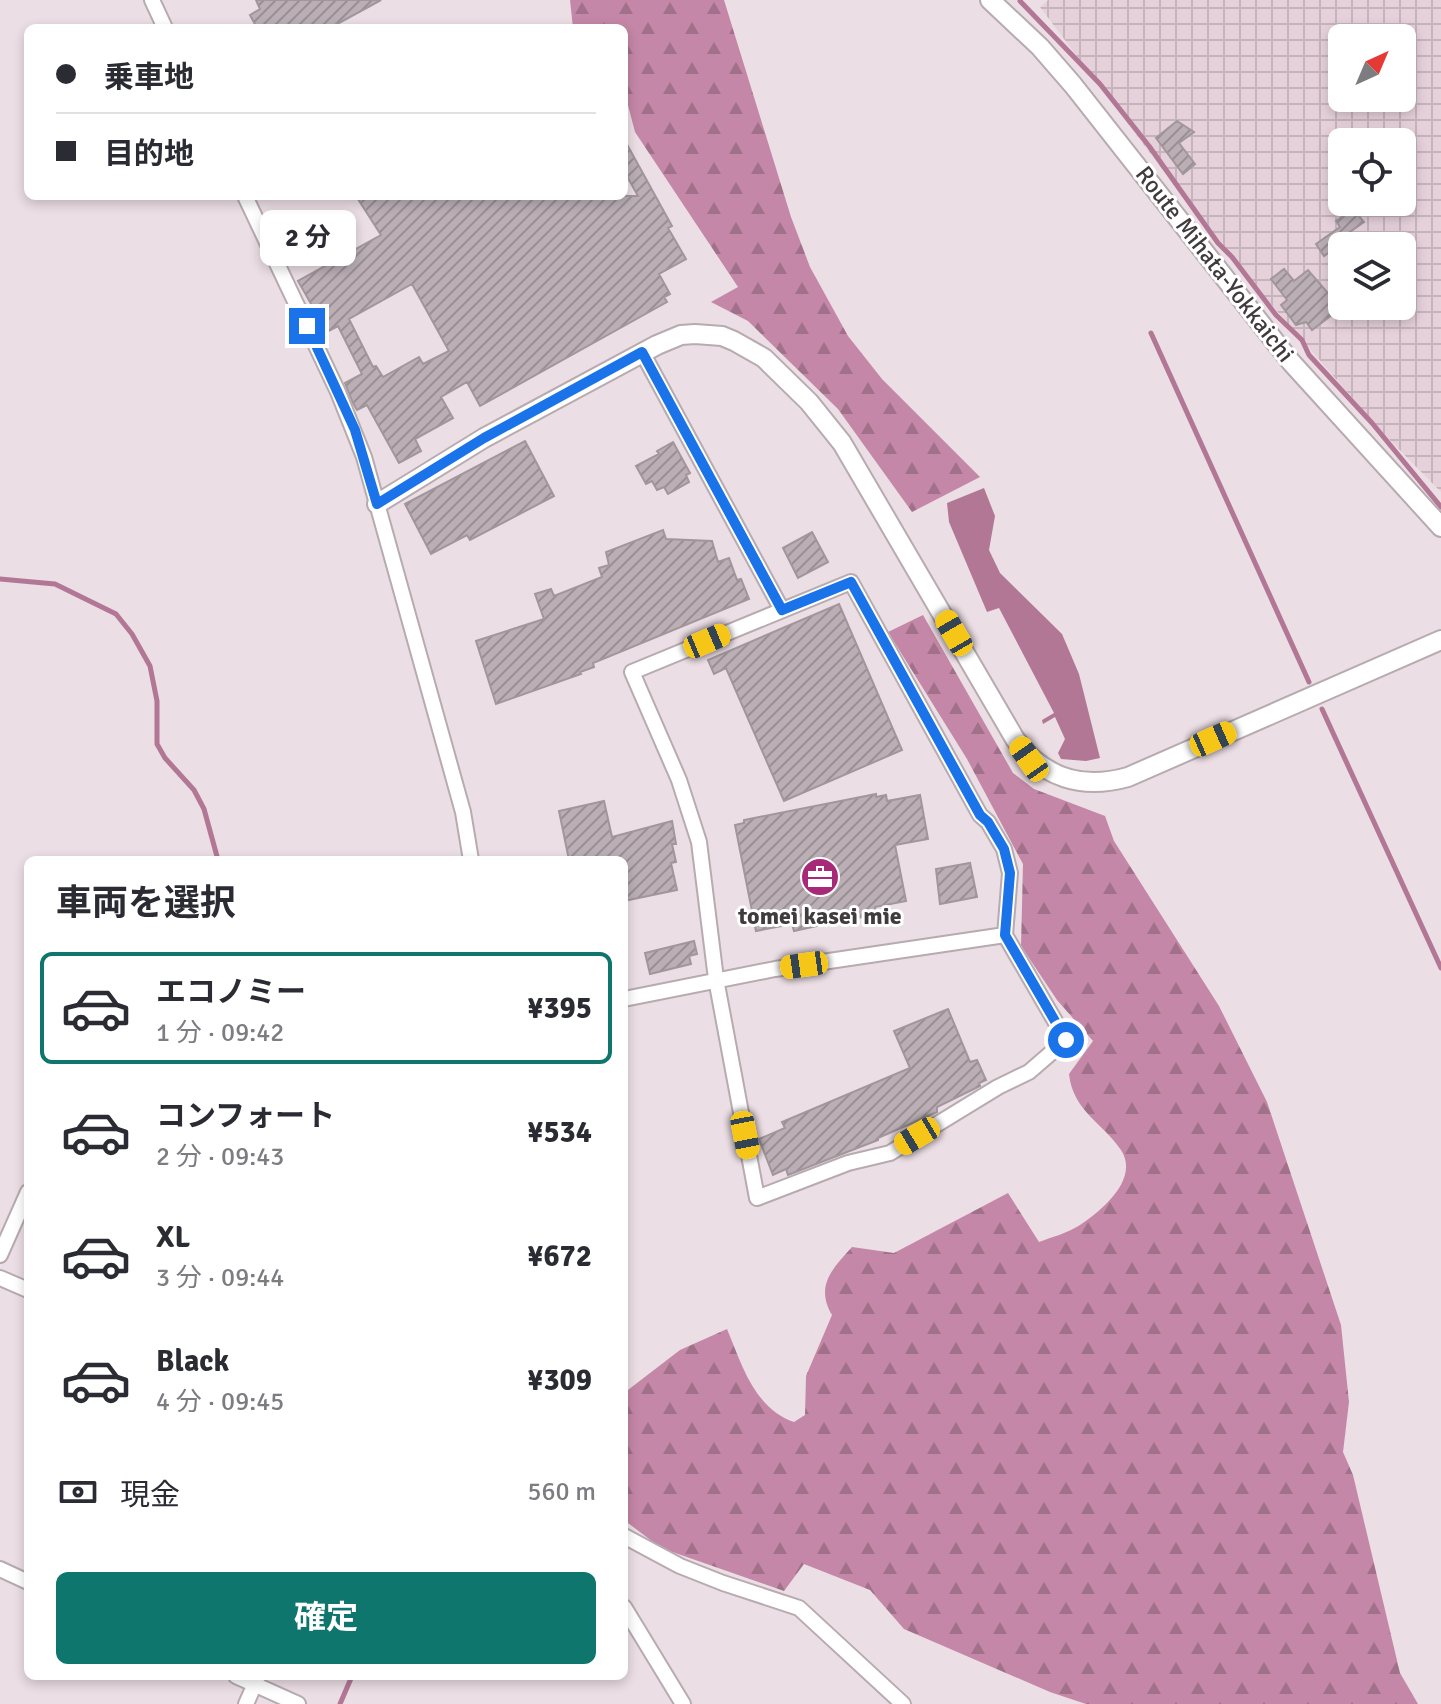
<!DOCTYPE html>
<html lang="ja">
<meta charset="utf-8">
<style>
body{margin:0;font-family:Signika,"Noto Sans JP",sans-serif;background:#f7f7f7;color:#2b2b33;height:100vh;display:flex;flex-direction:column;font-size:30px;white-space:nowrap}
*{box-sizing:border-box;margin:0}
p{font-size:26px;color:#7c7c81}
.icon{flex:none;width:44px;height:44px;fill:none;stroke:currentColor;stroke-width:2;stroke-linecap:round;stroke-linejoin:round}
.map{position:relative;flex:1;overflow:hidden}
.sheet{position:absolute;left:24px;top:856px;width:604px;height:824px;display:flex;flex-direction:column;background:#fff;border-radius:12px;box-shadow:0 4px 12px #0003}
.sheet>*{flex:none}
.top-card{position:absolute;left:24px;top:24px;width:604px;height:176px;border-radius:12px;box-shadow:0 4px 12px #0003;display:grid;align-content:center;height:176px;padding:0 32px;background:#fff}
.needle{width:52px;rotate:44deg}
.controls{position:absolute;left:1328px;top:24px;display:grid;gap:16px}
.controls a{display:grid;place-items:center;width:88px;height:88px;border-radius:12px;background:#fff;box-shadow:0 4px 12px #0003;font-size:40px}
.end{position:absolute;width:36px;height:36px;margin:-18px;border:10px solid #1a73e8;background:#fff;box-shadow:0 0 0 4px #fff}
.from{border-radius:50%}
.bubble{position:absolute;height:56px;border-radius:12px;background:#fff;box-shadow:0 4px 12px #0003;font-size:26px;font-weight:700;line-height:56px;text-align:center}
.car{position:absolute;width:24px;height:48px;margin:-24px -12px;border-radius:10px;box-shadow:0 0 6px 2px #0007;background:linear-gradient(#f5c518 24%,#345 0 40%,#f5c518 0 76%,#345 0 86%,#f5c518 0)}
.top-card b{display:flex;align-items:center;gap:28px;height:76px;font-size:30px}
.top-card b+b{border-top:2px solid #e1e1e2}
.top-card i{width:20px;height:20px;background:#2b2b33}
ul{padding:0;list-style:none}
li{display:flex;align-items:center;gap:24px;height:112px;margin:0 16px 12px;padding:0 16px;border:4px solid transparent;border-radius:12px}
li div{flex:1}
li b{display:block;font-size:30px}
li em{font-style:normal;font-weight:700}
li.active{border-color:#0f766e}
li>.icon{width:72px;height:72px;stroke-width:1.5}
h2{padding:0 32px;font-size:36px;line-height:96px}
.pay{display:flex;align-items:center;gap:20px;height:88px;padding:0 32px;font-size:30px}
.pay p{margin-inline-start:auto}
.action{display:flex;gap:16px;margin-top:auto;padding:16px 32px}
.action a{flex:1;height:92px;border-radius:12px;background:#0f766e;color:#fff;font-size:32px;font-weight:700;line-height:92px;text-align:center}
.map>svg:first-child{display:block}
.industrial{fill:url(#industrial-grid);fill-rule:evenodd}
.forest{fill:url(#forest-firs)}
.water{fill:#b37796}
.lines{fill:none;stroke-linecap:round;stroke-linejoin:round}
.stream{stroke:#b37796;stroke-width:5}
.building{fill:url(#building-hatch);stroke:#a1969b;stroke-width:2;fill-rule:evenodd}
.street-casing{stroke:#b7abb0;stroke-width:18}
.secondary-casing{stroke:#b7abb0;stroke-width:22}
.street{stroke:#fff;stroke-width:14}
.secondary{stroke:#fff;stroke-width:18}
.route{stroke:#1a73e8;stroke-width:10}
.labels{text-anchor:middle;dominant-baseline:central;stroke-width:6;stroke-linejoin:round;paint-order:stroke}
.street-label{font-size:24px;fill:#403b3d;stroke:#fff}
.poi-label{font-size:24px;font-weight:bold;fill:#403b3d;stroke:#fff}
</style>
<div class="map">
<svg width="1441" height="1704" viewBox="0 0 1441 1704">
<defs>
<pattern id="industrial-grid" width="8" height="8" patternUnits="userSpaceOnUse" patternTransform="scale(2)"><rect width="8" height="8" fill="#e6d1db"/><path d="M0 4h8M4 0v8" fill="none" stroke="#c6b4bd"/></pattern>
<pattern id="forest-firs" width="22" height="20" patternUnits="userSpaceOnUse" patternTransform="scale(2)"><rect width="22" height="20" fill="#c587a7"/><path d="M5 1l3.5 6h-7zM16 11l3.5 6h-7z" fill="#a17089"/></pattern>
<pattern id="building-hatch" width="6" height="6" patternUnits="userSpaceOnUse" patternTransform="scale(2)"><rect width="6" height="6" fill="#bbafb5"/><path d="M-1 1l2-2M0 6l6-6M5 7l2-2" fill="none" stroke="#999094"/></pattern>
</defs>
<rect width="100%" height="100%" fill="#ebdee4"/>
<path class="industrial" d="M 1048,0 L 1441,0 L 1441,492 L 1382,432 L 1217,242 L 1040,7 ZM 1342,38 L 1402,38 L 1402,98 L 1342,98 ZM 1342,142 L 1402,142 L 1402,202 L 1342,202 ZM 1342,246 L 1402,246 L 1402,306 L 1342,306 Z"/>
<path class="forest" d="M 570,0 L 724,0 L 791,217 L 810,267 L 848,336 L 882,379 L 980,477 L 912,512 L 838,409 L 748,321 L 711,302 L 738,287 L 635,132 L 624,90 L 624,28 L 573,28 Z
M 923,615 L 1013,773 L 1034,789 L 1105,816 L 1114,841 L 1219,1006 L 1267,1102 L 1341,1325 L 1349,1402 L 1343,1452 L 1353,1475 L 1400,1673 L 1418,1704 L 1086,1704 L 1050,1692 L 904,1629 L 870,1590 L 804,1564 L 784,1591 L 661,1548 L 624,1520 L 624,1393 L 680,1350 L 727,1329 C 742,1365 754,1408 794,1422 L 805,1415 L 806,1376 L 832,1315 C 815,1286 832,1269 852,1247 L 894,1253 L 1008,1193 L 1039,1242 C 1052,1237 1068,1233 1080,1225 C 1101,1211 1140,1179 1121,1150 C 1102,1122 1073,1111 1069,1074 L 1093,1041 L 1057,1000 L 1021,946 L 1023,864 L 967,759 L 888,632 Z"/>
<path class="water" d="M 984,488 L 995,516 L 989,550 L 1000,573 L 1062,634 L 1079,674 L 1100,758 L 1086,761 L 1061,759 L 1058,753 L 1065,739 L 1055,717 L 1043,724 L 1042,720 L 1054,713 L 999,608 L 987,612 L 949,522 L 947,503 Z"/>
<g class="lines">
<path class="stream" d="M 1020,1 L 1100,84 L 1149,146 L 1218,243 L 1232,257 L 1276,315 L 1302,340 L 1309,355 L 1372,423 L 1441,507
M 1151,333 L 1309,682
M 0,579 L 55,584 L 116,614 L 132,634 L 150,666 L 157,701 L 157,744 L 165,758 L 194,790 L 204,809 L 218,860
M 1322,709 L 1441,968
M 340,1704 L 352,1676"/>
</g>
<path class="building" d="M 256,0 L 381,0 L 330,28 L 257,28 L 250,15 L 260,9 Z
M 1177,121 L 1194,132 L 1179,143 L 1195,164 L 1183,174 L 1156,138 Z
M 624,139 L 672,226 L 668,228 L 686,259 L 659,274 L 670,294 L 664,297 L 667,302 L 480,406 L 467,382 L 441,397 L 453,418 L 415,439 L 421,451 L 399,463 L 367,405 L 357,410 L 353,403 L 345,383 L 362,374 L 338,326 L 327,332 L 298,281 L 381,235 L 356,196 L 638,196 L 624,171 ZM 412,284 L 449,351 L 423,364 L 419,357 L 383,377 L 376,366 L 373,367 L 349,319 Z
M 1353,209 L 1364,222 L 1347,234 L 1350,238 L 1324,256 L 1316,244 L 1340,227 L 1336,221 Z
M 1284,269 L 1294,281 L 1308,270 L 1341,308 L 1312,330 L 1306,322 L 1296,325 L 1281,305 L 1287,300 L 1271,279 Z
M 525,441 L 554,496 L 470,540 L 467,535 L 431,554 L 405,504 Z
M 673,442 L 690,473 L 686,475 L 689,482 L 668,494 L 664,487 L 657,490 L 652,481 L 646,484 L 636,466 L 659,454 L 657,451 Z
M 663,530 L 666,539 L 712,541 L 718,562 L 729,558 L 737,580 L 741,579 L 749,599 L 593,663 L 594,667 L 580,672 L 581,674 L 496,704 L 476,641 L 544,619 L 535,594 L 551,589 L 554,596 L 602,577 L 599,568 L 609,565 L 606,552 Z
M 812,532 L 828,562 L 798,578 L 783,548 Z
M 839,604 L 902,750 L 784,801 L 726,668 L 714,674 L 708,660 Z
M 876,794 L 876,797 L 886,795 L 887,801 L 920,795 L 928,839 L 895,845 L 906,901 L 875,907 L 876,914 L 853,919 L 852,915 L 817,922 L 817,926 L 794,931 L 792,924 L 756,931 L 735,825 L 744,823 L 744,820 Z
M 604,801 L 612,837 L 672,821 L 676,844 L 672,844 L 676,862 L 671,863 L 677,890 L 624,901 L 624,860 L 569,860 L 559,811 Z
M 970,863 L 977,897 L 940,904 L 936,869 Z
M 694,941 L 697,954 L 689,956 L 691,964 L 650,974 L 645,953 Z
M 948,1009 L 970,1062 L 977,1060 L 986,1080 L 979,1083 L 980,1086 L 937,1107 L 937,1112 L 878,1138 L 878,1140 L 788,1175 L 786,1169 L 773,1175 L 759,1139 L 785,1128 L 782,1122 L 910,1068 L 894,1031 Z"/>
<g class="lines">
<g class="street-casing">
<path id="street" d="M 152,0 L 165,28
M 245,196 L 338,392 L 364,457 L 463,812 L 471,860
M 642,352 L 782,610
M 851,582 L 980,815 L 988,822 L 1004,849 L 1010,873 L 1005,935 L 1066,1040 L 1029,1072 L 998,1087 L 890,1153 L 848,1163 L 757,1198 L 716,979 L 699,842 L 679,780 L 632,672 Z
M 624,999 L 775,969 L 1005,935
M 0,1255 L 28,1192
M 0,1278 L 28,1290
M 624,1536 L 680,1566 L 723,1583 L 799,1608 L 903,1704
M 0,1569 L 28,1582
M 624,1607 L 683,1704
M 236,1676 L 298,1704
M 246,1704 L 257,1679"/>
</g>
<g class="secondary-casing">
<path id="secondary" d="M 990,0 L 1040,47 L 1073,85 L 1291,362 L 1441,527
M 377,504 L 484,438 L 657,345 L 681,335 L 695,334 L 722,336 L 734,341 L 764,358 L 809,402 L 842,443 L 1015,739 C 1043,778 1082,790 1128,777 L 1441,640"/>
</g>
<use href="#street" class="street"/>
<use href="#secondary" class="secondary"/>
</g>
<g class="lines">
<path class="route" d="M 307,326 L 355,430 L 377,504 L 484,438 L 642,352 L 782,610 L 851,582 L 980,815 L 988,822 L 1004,849 L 1010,873 L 1005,935 L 1066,1040"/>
</g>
<defs>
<g id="office-disc" transform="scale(2)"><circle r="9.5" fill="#a92979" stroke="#fff"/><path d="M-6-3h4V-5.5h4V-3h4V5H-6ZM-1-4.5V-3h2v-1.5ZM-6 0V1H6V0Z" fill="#fff"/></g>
</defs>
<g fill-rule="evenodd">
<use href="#office-disc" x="820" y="877"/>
</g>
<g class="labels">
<g class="street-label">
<text transform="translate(1215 264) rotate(52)">Route Mihata-Yokkaichi</text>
</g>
<g class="poi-label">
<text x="820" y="916">tomei kasei mie</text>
</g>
</g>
</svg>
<div class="controls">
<a><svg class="needle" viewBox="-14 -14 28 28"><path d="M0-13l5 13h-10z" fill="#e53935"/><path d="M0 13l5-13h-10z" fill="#7c7c81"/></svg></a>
<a><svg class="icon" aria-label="locate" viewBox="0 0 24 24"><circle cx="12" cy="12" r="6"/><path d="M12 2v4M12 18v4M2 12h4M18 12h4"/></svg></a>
<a><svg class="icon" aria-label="layers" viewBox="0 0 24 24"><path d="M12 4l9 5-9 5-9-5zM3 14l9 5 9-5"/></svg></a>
</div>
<i class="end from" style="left:1066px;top:1040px"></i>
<i class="end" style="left:307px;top:326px"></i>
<div class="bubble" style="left:260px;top:210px;width:96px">2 分</div>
<i class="car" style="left:954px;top:633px;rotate:330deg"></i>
<i class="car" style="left:707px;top:641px;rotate:67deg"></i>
<i class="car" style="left:1213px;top:739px;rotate:66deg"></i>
<i class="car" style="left:1029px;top:759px;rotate:325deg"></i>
<i class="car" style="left:804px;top:965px;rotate:262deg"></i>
<i class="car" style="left:745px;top:1135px;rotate:169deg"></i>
<i class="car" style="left:917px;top:1136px;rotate:239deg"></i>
<div class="top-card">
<b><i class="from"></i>乗車地</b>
<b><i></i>目的地</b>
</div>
<section class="sheet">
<h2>車両を選択</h2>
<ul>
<li class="active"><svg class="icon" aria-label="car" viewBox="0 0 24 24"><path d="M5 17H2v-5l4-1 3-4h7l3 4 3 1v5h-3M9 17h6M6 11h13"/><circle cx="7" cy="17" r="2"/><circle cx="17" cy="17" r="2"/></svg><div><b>エコノミー</b><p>1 分 · 09:42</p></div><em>¥395</em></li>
<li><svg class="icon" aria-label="car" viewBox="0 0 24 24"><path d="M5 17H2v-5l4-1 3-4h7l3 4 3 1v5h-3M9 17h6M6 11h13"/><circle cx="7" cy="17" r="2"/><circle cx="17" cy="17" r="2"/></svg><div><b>コンフォート</b><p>2 分 · 09:43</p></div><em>¥534</em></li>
<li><svg class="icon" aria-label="car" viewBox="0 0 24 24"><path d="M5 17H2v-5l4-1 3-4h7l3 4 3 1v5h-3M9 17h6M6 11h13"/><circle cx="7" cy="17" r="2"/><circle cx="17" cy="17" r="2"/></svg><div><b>XL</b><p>3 分 · 09:44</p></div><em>¥672</em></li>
<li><svg class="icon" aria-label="car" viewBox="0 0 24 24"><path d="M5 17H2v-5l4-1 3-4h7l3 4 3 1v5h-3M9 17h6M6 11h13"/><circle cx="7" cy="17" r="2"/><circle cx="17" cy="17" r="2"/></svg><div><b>Black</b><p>4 分 · 09:45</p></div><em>¥309</em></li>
</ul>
<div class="pay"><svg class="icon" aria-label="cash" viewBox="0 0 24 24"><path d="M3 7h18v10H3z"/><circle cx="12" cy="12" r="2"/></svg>現金<p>560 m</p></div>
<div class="action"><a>確定</a></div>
</section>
</div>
